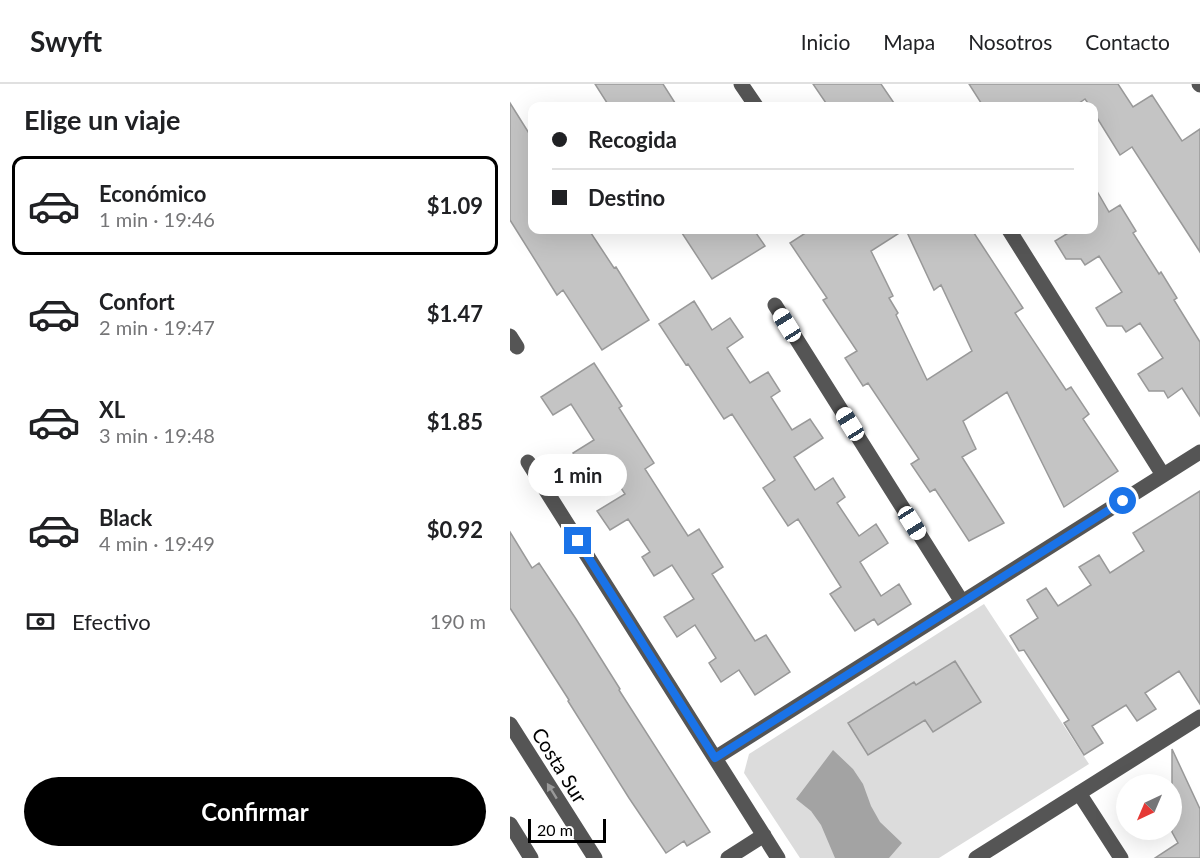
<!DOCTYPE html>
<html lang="es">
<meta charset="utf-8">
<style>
body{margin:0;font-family:Lato,sans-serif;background:#f6f6f6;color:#202124;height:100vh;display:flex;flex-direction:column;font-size:22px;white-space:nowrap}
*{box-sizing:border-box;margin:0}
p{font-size:20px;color:#757577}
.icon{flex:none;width:33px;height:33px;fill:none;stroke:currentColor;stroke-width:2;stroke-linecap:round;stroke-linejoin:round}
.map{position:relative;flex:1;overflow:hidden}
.sheet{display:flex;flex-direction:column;background:#fff;width:510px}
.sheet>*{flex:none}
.hud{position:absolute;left:18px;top:18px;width:570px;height:132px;border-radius:12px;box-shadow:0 6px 24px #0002;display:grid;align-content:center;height:132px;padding:0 24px;background:#fff}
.needle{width:39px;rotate:224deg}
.controls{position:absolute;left:606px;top:690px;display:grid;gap:12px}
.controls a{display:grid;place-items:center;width:66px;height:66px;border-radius:50%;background:#fff;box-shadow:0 6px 24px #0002;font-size:30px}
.scale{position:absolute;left:18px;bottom:15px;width:78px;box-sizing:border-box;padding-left:6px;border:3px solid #000;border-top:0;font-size:16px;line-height:21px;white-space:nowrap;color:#000;-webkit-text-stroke:4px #fff;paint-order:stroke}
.end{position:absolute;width:27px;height:27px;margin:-14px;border:8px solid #1a73e8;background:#fff;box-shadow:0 0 0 3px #fff}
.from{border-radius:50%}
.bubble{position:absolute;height:42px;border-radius:21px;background:#fff;box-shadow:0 6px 24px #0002;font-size:20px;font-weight:700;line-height:42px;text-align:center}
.car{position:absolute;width:18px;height:36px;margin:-18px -9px;border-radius:8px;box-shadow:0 0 4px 2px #0007;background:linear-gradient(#fff 24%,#345 0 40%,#fff 0 76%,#345 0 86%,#fff 0)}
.hud b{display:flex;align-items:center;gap:21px;height:57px;font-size:22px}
.hud b+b{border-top:2px solid #e0e0e0}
.hud i{width:15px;height:15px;background:#202124}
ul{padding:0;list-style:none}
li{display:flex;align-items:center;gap:18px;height:99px;margin:0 12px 9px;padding:0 12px;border:3px solid transparent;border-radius:12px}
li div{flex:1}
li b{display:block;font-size:22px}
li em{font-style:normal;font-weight:700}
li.active{border-color:#000}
li>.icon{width:54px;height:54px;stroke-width:1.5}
h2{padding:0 24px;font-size:27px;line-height:72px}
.pay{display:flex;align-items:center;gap:15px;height:66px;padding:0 24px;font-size:22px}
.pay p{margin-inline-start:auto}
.button{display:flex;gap:12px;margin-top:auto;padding:12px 24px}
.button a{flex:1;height:69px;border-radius:36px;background:#000;color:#fff;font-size:24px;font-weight:700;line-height:69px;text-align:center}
header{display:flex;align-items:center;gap:36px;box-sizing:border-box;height:84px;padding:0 30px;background:#fff;border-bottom:2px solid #e0e0e0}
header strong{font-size:28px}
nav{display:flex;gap:33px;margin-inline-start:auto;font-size:21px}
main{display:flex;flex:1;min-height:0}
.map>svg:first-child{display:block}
.green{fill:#dcdcdc}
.water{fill:#a3a3a3}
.building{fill:#c4c4c4;stroke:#999;stroke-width:1.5}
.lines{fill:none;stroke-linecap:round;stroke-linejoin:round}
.minor{stroke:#555;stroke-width:15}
.oneway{fill:#999}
.route{stroke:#1a73e8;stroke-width:8}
.labels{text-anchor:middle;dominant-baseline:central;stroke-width:5;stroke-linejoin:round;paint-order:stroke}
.street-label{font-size:20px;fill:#000;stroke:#fff}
</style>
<header>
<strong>Swyft</strong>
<nav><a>Inicio</a><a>Mapa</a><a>Nosotros</a><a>Contacto</a></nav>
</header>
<main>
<section class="sheet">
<h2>Elige un viaje</h2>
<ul>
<li class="active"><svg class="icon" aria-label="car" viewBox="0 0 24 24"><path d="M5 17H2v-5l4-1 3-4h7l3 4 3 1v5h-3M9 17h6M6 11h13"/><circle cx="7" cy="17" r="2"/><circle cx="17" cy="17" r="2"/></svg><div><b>Económico</b><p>1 min · 19:46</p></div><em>$1.09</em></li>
<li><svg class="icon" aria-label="car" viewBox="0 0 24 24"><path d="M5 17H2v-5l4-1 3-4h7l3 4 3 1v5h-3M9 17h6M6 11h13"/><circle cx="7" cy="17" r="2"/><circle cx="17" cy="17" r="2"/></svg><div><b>Confort</b><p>2 min · 19:47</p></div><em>$1.47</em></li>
<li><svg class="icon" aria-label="car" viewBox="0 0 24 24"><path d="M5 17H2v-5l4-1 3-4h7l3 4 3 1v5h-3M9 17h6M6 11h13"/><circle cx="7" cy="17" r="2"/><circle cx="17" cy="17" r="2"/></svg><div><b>XL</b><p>3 min · 19:48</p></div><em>$1.85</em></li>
<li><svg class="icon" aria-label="car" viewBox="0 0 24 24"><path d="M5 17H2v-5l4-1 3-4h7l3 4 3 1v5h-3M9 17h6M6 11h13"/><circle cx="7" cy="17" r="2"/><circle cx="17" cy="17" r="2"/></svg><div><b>Black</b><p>4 min · 19:49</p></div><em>$0.92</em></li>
</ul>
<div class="pay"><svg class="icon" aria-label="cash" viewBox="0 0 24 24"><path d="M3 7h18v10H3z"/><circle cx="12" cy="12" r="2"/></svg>Efectivo<p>190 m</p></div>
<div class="button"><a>Confirmar</a></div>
</section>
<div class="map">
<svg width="690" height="774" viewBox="0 0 690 774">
<rect width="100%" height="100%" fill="#fff"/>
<path class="green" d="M 474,520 L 579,680 L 429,774 L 290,774 L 234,689 L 239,670 Z"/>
<path class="water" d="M 323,666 L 343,685 L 353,700 L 361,722 L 370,738 L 392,759 L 379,774 L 325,774 L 311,741 L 301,727 L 286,715 Z"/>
<path class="building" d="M 85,0 L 153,0 L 167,22 L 99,22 Z
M 303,0 L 371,0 L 386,22 L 318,22 Z
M 459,0 L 608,0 L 623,23 L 642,11 L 672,57 L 690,45 L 690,168 L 622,63 L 610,71 L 584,29 L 584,22 L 580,22 L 575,15 L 565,22 L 473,22 Z
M 0,19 L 22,54 L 22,146 L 79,146 L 104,184 L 106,183 L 139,236 L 92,266 L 53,206 L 47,211 L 0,136 Z
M 584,102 L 599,128 L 610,121 L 626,147 L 623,149 L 649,190 L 651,188 L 667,214 L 664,216 L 690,258 L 690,332 L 672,304 L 658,314 L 654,307 L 639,307 L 628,290 L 653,274 L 630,239 L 616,248 L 612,242 L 597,242 L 586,224 L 612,208 L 589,172 L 575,181 L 571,175 L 556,175 L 545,157 L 563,146 L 584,146 Z
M 170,146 L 244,146 L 255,162 L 202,195 Z
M 300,146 L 394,146 L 361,167 L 383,212 L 379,214 L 388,229 L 386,231 L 417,296 L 462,267 L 431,201 L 424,206 L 396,146 L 462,146 L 513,224 L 505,229 L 556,306 L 561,303 L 579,330 L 573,335 L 608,387 L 554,423 L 497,308 L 453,337 L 466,365 L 452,373 L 494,439 L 459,457 L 425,405 L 420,408 L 401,380 L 409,375 L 358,299 L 353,302 L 335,274 L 347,267 L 313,216 L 317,214 L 280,159 Z
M 184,217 L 202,246 L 220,234 L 233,253 L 217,264 L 240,299 L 258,288 L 270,307 L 261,313 L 282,346 L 300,335 L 313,354 L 284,373 L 305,406 L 323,394 L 335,413 L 327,419 L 349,452 L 366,440 L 378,459 L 350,478 L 371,512 L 389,500 L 401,520 L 368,541 L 364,535 L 345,547 L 320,510 L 331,503 L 288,435 L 278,442 L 253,404 L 265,396 L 222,330 L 214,335 L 178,280 L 176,281 L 149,240 Z
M 84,279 L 112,322 L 109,324 L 144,379 L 135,385 L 178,452 L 189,445 L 213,483 L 202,490 L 245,557 L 256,551 L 280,588 L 245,611 L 229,586 L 211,598 L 199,579 L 206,574 L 185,541 L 167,553 L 154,533 L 184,515 L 162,481 L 144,492 L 132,473 L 140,468 L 118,435 L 100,446 L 87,427 L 115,410 L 93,377 L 76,388 L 63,369 L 84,356 L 61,320 L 43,331 L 31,313 Z
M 690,407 L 690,620 L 669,587 L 635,609 L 646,625 L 627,637 L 616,621 L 582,642 L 593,659 L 574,671 L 554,639 L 559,636 L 514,566 L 509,567 L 500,552 L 528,534 L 517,516 L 536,504 L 548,522 L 581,501 L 569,483 L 589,471 L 600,489 L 634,467 L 623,449 Z
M 0,448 L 22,484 L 29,479 L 66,535 L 110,605 L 109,606 L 200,748 L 177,762 L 174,757 L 156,769 L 119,714 L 58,617 L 59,616 L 0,524 Z
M 445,577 L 471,618 L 423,648 L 415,636 L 358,671 L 338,639 L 404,598 L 406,601 Z
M 662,665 L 690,725 L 690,774 L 645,774 L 668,759 L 662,748 Z"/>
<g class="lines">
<path class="minor" d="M 231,0 L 246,22
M 689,0 L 690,1
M 499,146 L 653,391
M 265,221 L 452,518
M 0,252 L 7,263
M 18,378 L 268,774
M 0,640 L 85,774
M 205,674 L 690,368
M 569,709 L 611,774
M 0,740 L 21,774
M 218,774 L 254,751
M 466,774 L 690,633"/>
</g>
<defs><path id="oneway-solid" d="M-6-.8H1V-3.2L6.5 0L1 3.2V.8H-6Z" transform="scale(1.5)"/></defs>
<use class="oneway" href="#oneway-solid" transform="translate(42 707) rotate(-122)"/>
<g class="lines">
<path class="route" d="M 68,457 L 205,674 L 613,417"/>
</g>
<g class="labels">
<g class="street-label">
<text transform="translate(50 681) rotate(58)">Costa Sur</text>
</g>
</g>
</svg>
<div class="controls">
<a><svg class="needle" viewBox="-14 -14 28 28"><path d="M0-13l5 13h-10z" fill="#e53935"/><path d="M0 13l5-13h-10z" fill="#757577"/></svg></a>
</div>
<div class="scale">20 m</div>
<i class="end from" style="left:613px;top:417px"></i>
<i class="end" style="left:68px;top:457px"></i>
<div class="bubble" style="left:18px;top:370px;width:99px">1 min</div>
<i class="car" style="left:277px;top:241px;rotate:328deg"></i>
<i class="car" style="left:340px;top:340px;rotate:328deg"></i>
<i class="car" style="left:402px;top:439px;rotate:148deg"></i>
<div class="hud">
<b><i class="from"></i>Recogida</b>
<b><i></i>Destino</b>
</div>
</div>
</main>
